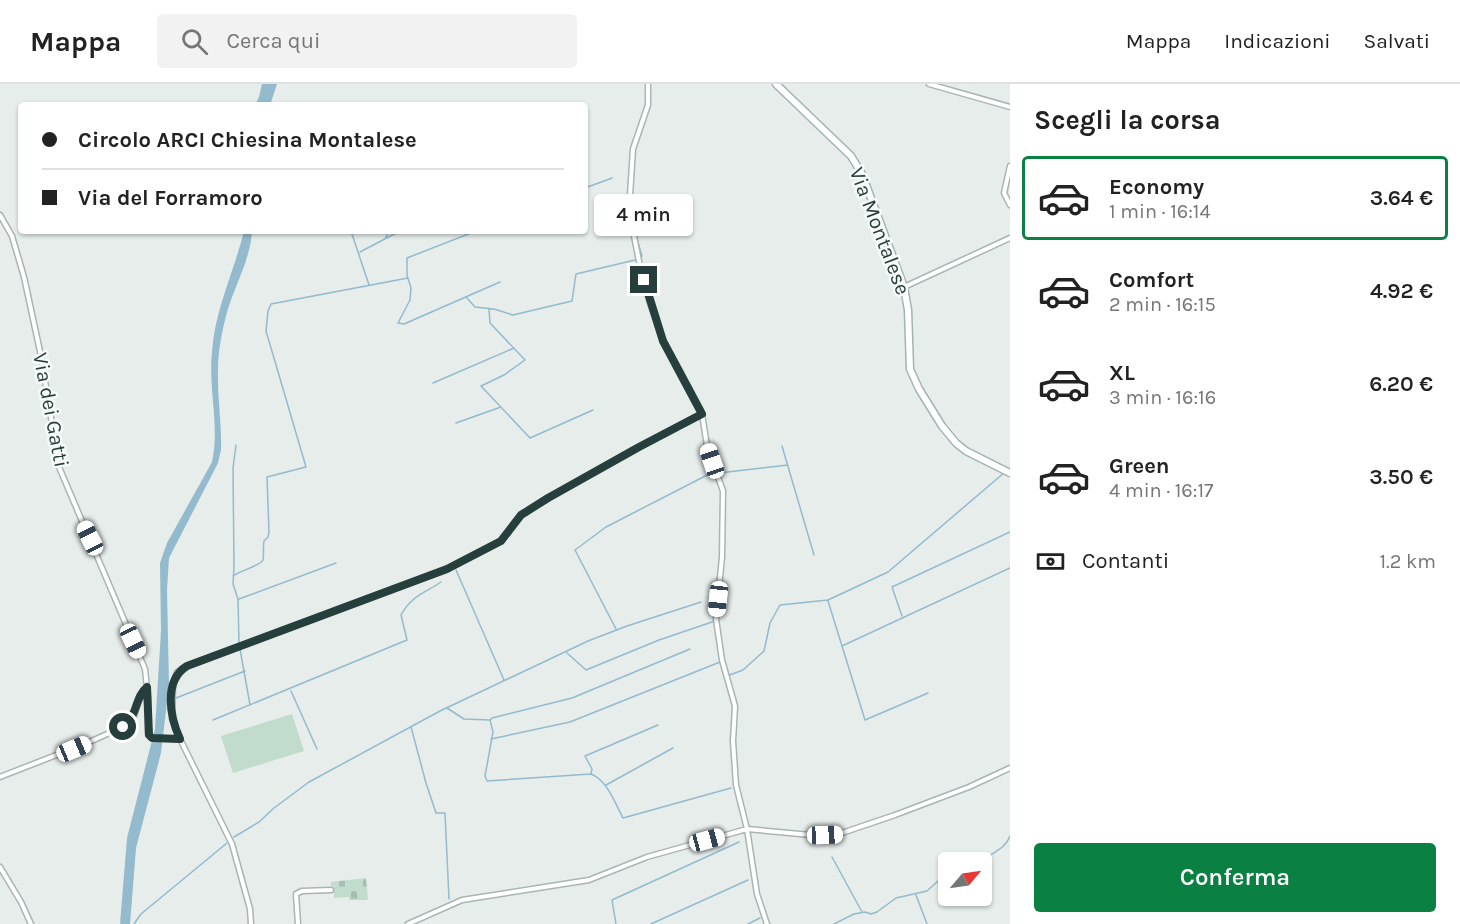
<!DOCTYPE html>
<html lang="it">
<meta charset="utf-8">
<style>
body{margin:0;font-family:Karla,sans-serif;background:#f2f2f2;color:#222;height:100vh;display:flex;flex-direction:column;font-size:22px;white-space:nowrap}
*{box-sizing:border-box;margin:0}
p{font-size:20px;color:#767676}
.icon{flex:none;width:33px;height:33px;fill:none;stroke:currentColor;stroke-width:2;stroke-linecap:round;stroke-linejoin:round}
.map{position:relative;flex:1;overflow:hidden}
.panel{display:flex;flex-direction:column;background:#fff;width:450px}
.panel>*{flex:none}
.top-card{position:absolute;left:18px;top:18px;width:570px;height:132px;border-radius:6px;box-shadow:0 2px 4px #0004;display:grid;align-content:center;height:132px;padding:0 24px;background:#fff}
.needle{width:39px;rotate:61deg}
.controls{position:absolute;left:938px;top:768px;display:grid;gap:12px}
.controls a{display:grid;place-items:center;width:54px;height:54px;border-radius:6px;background:#fff;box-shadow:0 2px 4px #0004;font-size:30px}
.end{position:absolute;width:27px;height:27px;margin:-14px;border:8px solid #263e3c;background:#fff;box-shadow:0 0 0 3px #fff}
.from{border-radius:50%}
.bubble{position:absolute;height:42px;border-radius:6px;background:#fff;box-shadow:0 2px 4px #0004;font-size:20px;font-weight:600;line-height:42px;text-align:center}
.car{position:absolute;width:18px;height:36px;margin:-18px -9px;border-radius:8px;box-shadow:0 0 4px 2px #0007;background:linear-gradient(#fff 24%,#345 0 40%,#fff 0 76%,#345 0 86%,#fff 0)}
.top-card b{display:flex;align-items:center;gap:21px;height:57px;font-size:22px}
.top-card b+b{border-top:2px solid #e0e0e0}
.top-card i{width:15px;height:15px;background:#222}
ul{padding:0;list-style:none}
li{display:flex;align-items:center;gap:18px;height:84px;margin:0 12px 9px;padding:0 12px;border:3px solid transparent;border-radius:6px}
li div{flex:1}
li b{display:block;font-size:22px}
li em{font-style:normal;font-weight:600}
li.current{border-color:#0b8043}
li>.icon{width:54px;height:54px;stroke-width:1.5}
h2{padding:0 24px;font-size:27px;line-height:72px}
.pay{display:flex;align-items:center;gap:15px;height:66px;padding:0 24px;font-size:22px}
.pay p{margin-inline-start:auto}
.action{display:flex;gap:12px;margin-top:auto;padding:12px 24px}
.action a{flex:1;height:69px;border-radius:6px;background:#0b8043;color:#fff;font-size:24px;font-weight:600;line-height:69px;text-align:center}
header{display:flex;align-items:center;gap:36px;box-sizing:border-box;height:84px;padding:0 30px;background:#fff;border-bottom:2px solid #e0e0e0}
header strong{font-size:28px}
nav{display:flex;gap:33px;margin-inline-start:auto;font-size:21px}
.search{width:420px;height:54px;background:#f2f2f2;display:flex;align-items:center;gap:15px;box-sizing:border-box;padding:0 21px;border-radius:6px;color:#767676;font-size:22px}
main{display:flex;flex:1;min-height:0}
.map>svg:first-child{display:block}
.cemetery{fill:url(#cemetery-stones)}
.garden{fill:#c1dccd}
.water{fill:#93bacd}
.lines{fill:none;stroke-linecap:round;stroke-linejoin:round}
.stream{stroke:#93bacd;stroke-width:1.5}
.minor-casing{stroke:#a9b5b3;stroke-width:7}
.secondary-casing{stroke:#a2b5b2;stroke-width:9}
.minor{stroke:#fff;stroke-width:4}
.secondary{stroke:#fff;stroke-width:6}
.route{stroke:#263e3c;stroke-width:8}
.labels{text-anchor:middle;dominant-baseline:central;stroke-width:5;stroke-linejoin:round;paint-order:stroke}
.street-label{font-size:21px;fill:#263e3c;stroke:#f6faf9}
</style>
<header>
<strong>Mappa</strong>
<div class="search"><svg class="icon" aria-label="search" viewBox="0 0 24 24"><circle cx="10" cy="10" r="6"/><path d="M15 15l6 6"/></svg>Cerca qui</div>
<nav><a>Mappa</a><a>Indicazioni</a><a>Salvati</a></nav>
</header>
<main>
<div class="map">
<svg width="1010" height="840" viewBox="0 0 1010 840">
<defs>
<pattern id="cemetery-stones" width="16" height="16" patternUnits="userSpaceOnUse" patternTransform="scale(1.5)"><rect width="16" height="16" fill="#c1dccd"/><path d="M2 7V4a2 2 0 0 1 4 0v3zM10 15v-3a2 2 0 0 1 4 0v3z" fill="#a6beb1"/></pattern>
</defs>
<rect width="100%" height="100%" fill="#e6edeb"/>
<path class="cemetery" d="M 366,794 L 368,816 L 349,816 L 349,813 L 334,814 L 334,802 L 331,802 L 331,798 Z"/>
<path class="garden" d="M 292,630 L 304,667 L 233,689 L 221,652 Z"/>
<path class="water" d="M 262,0 L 277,0 L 270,21 L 255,21 L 259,13 Z
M 244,147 L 252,147 C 250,179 232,205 225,236 C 221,252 218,270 218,286 C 217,313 222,339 221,366 L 218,379 L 169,474 L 167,506 L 169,601 L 161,669 L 136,764 L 130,840 L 120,840 L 127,754 L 155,645 L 161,547 L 160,479 L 167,459 L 212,378 C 220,343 208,304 212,268 C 215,225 234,188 244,147 Z"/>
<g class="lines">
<path class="stream" d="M 585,104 L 612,94
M 351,147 L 369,201
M 476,147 L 407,174 L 407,191 L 411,204 L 410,216 L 398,239 L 404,240 L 500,198
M 385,155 L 389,147
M 360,168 L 400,147
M 466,213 L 475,223 L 494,225 L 513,231 L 572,217 L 576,190 L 635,176 L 642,172 L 635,149 L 686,127
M 489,225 L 490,239 L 525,276 L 504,291 L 481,302 L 530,354 L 593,326
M 433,299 L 514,264
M 456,339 L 501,323
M 236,361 L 233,384 L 234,483 L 233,500 L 238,515 L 239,560
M 782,362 L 814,471
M 719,389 L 788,381
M 456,486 L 504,596
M 233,492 C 239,487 260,482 263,476 C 264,471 263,463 264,457 L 268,453 L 269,448 L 267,393 L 306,383 L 266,247 L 268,227 L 271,220 L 408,194
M 239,515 L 336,479
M 828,517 L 865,636 L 928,609
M 902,532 L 892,503 L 1010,448
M 616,545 L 575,466 L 606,443 L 715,387
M 842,562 L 1010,484
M 240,565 L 250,621
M 567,569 L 586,586 L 659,556 L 715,537
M 727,592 L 743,586 L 764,567 L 770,539 L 780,521 L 828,516 L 888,488 L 1005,388
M 291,607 L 317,665
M 176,614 L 245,587
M 447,624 L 464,635 L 490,636 L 492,634 L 572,614 L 690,565
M 213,636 L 407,556 L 401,531 C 411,512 425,509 441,498
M 490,636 L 493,648 L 485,692 L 487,697 L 591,690 C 607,696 615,719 623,734 L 731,704
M 411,643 L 426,699 L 436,729 L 445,729 L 449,815
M 491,655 L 570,638 L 720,578
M 591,689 L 592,685 L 585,672 L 658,641
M 606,701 L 673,664
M 234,753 L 259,738 L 274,724 L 309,698 L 440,627 L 588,557 L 627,542 L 701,518
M 832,773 L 862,828
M 981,779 C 991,768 1005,766 1010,752
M 916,811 L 927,840
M 134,840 L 141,830 L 227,759
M 616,840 L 612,816 L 739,758
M 651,840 L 748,796
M 748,840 L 760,834
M 834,840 L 854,830 L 865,828 L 871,830 L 877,828 L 896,814 L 927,807 L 938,797 L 948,792"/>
<g class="minor-casing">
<path id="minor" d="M 648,0 L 648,21 L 633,65 L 629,127 L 639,177 L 649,216 L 663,257 L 702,330 L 707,362 L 723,407 L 722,473 L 716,535 L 722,576 L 735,622 L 733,657 L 736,701 L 747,745 L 757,810 L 767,840
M 929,0 L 1010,23
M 1010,82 L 1004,109 L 1010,121
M 0,131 L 12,152 L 24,193 L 41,272 L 59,383 L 145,585 L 148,613 L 148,650 L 152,654 L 180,655 L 232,760 L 250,825 L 251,840
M 904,203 L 1010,154
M 180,655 L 172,635 L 173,600 L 177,588 L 187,582 L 447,485 L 501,457 L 521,431 L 548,414 L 639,363 L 701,330
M 0,693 L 87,659 L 123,643 L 134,632 L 142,608 L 147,603
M 0,783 L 21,818 L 31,840
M 298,840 L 296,810 L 302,807 L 331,806
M 408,840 L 462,816 L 589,796 L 647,773 L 747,745 L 811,751 L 839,750 L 895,731 L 969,703 L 1010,684"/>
</g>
<g class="secondary-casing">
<path id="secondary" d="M 776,0 L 851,72 L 862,90 L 904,203 L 908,226 L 910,285 L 919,305 L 942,342 L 956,359 L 966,367 L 1010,389"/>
</g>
<use href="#minor" class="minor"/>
<use href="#secondary" class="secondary"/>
</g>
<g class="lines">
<path class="route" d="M 123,643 C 139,630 134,614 147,603 L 149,651 L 152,654 L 180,655 C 170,633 163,597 187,582 L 447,485 L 501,457 L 521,431 L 548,414 L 639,363 L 702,330 L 663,257 L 644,196"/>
</g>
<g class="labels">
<g class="street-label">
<text transform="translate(880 147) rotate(69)">Via Montalese</text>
<text transform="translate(51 326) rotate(79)">Via dei Gatti</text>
</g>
</g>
</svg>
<div class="controls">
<a><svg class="needle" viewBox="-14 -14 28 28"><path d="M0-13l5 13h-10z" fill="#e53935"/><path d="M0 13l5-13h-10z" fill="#767676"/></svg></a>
</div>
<i class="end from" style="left:123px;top:643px"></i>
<i class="end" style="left:644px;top:196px"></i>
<div class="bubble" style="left:594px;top:110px;width:99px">4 min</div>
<i class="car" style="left:712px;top:377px;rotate:341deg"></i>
<i class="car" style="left:90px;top:454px;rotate:334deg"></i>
<i class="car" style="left:718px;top:515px;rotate:186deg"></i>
<i class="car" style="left:133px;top:557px;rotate:155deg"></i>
<i class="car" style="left:74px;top:665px;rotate:67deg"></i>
<i class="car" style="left:825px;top:751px;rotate:88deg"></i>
<i class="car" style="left:707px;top:756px;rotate:75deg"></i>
<div class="top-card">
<b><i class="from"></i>Circolo ARCI Chiesina Montalese</b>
<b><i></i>Via del Forramoro</b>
</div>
</div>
<section class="panel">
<h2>Scegli la corsa</h2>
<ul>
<li class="current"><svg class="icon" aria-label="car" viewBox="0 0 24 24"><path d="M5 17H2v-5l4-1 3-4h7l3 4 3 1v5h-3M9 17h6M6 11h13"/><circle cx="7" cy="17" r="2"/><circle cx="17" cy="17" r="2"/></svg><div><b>Economy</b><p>1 min · 16:14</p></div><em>3.64 €</em></li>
<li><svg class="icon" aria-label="car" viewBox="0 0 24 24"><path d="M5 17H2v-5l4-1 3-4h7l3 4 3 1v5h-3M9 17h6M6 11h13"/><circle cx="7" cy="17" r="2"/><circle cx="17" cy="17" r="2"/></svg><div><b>Comfort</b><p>2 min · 16:15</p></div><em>4.92 €</em></li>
<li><svg class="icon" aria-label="car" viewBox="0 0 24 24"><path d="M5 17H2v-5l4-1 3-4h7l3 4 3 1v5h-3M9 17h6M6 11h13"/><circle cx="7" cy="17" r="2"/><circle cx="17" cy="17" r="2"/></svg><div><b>XL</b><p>3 min · 16:16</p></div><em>6.20 €</em></li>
<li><svg class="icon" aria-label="car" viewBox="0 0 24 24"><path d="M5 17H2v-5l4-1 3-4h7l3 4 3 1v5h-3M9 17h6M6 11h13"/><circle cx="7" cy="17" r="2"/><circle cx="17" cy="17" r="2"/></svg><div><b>Green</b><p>4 min · 16:17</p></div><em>3.50 €</em></li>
</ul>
<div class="pay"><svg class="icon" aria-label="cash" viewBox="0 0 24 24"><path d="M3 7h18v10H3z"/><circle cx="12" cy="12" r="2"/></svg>Contanti<p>1.2 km</p></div>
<div class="action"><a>Conferma</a></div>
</section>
</main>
